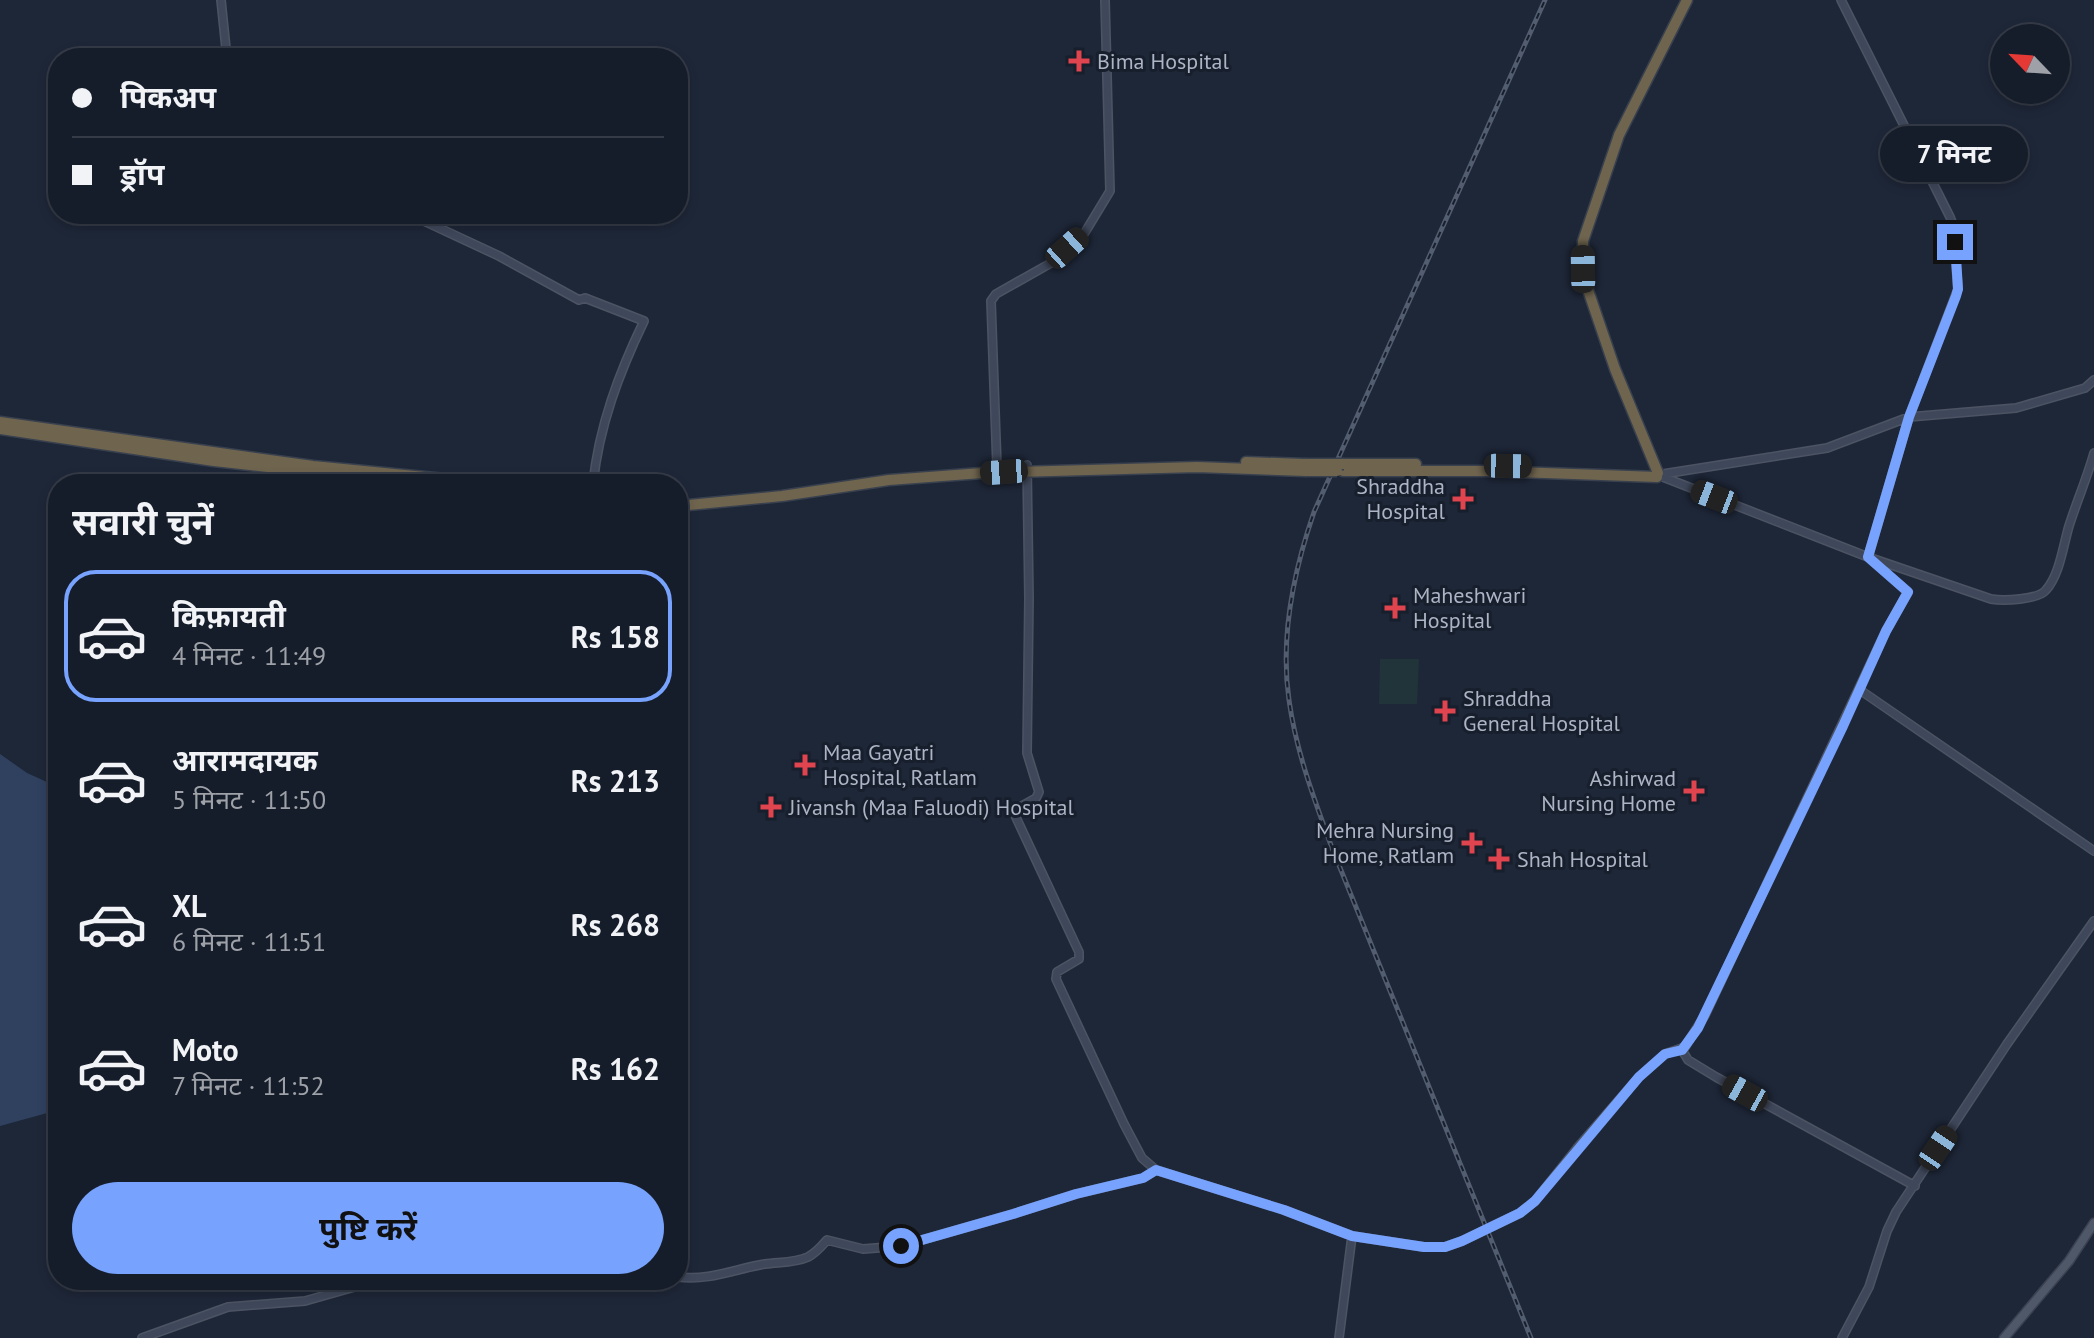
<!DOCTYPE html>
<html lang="hi">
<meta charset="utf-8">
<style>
body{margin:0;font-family:"PT Sans","Noto Sans Devanagari",sans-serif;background:#232a36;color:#f1f3f6;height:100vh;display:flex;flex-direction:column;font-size:30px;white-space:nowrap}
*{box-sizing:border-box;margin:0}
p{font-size:26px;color:#9ea2a8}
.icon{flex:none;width:44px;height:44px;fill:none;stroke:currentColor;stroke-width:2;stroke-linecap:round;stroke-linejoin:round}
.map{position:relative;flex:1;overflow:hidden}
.details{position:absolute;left:48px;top:474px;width:640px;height:816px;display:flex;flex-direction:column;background:#161d2a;border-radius:32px;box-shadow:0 4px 12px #0003,0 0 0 2px #353b47}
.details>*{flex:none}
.guide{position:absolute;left:48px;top:48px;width:640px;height:176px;border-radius:32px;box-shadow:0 4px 12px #0003,0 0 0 2px #353b47;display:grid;align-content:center;height:176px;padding:0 24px;background:#161d2a}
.needle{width:52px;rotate:295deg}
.fabs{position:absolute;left:1990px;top:24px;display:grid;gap:16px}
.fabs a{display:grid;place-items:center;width:80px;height:80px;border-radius:50%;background:#161d2a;box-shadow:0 4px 12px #0003,0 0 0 2px #353b47;font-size:40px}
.end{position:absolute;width:36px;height:36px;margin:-18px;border:10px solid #77a2fe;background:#111;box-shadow:0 0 0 4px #111}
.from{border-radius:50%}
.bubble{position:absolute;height:56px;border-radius:28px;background:#161d2a;box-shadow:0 4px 12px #0003,0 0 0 2px #353b47;font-size:26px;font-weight:700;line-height:56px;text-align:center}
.car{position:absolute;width:24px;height:48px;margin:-24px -12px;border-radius:10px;box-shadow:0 0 6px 2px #0007;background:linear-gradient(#222 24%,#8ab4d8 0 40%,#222 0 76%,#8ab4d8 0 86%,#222 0)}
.guide b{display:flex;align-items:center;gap:28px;height:76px;font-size:30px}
.guide b+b{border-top:2px solid #353b47}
.guide i{width:20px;height:20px;background:#f1f3f6}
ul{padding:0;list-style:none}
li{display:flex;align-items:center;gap:24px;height:132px;margin:0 16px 12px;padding:0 8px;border:4px solid transparent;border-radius:32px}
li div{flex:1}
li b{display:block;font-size:30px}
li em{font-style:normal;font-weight:700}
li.current{border-color:#77a2fe}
li>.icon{width:72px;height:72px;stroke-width:1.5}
h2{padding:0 24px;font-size:36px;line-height:96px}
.primary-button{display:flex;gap:16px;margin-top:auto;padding:16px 24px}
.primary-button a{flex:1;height:92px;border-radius:48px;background:#77a2fe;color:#111;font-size:32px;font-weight:700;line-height:92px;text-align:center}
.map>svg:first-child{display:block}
.green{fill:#203439}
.water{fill:#304160}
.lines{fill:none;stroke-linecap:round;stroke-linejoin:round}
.secondary-casing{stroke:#4c5463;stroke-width:10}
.primary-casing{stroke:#3b4251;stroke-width:11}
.highway-casing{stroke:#39414f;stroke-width:13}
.secondary{stroke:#3f485b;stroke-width:7}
.primary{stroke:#4f5868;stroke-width:8}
.highway{stroke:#6f644e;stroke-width:10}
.rail-casing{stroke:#535d70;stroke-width:5}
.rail{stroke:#171f2c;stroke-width:2;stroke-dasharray:6;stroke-linecap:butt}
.secondary-bridge-casing{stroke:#4c5463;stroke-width:10;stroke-linecap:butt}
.highway-bridge-casing{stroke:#39414f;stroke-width:13;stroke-linecap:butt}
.secondary-bridge{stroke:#3f485b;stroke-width:7}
.highway-bridge{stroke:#6f644e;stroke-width:10}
.route{stroke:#77a2fe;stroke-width:10}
.health-dot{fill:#e0444e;stroke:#171f2c;stroke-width:3}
.labels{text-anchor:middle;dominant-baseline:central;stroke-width:6;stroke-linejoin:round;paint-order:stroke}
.poi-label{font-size:22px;fill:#acb4c5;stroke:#171f2c;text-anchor:start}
</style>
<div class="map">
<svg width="2094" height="1338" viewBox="0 0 2094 1338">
<rect width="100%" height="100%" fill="#1e2738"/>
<path class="green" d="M 1380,659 L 1419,659 L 1417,704 L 1379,704 Z"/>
<path class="water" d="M 0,754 L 27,773 L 58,787 L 58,1110 L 0,1126 Z"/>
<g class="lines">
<g class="secondary-casing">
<path id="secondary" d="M 221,0 L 227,58
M 1841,0 L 1950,217 L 1953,225 L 1958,289 L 1909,417 L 1868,557
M 409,214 L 499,256 L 579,300 L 585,298 L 644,321 C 619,373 599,426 593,484
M 1027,465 L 1029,598 L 1027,753 L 1039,792 L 1036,798 L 1013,811 L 1079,952 L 1079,959 L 1057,972 L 1056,979 L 1124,1124 L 1142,1158 L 1156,1170 L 1284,1210 L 1352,1236 L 1339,1338
M 997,467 L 991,301 L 996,294 L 1051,263 L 1084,234 L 1110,191 L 1105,0
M 1663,474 L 1827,448 L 1909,417 L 2016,408 L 2085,388 L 2094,380
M 1663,477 L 1868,557 L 1991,599 C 2003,601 2038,600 2046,590 C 2060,574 2063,546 2069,526 C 2077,501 2087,478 2094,453
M 1860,690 L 2094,851
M 1682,1050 L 1688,1060 L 1716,1077 L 1915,1186
M 1578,1147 L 1639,1077 L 1665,1054 L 1685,1047 L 1705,1015 L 1886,631 L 1908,592 L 1868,557
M 678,1277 C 709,1281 735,1269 765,1264 C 779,1262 795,1263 808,1257 C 816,1253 821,1247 827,1240 L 863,1249 L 901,1246 L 1013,1214 L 1076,1194 L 1143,1178 L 1156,1170
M 142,1338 L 228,1307 L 305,1301 L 358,1286 L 396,1280
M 1842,1338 L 1869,1287 L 1887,1231 L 1896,1212 L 2007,1044 L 2094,921"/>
</g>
<g class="primary-casing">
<path id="primary" d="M 2004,1338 L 2069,1261 L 2094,1223"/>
</g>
<g class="highway-casing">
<path id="highway" d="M 0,422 L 313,466 L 496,484
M 0,429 L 214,461 L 383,480
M 1246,462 L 1304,464
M 1344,464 L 1416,464
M 1343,471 L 1488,471 L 1657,477
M 1658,473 L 1615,369 L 1588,290 L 1583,269 L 1583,241 L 1619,135 L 1687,0
M 678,506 L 782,496 L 889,480 L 982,473 L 1197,467 L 1305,471"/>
</g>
<use href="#secondary" class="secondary"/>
<use href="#primary" class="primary"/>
<use href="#highway" class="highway"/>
<g class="rail-casing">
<path id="rail" d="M 1531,1338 L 1332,848 C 1314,799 1296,751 1289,700 C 1280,638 1294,570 1314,512 L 1545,0"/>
</g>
<use href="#rail" class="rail"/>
<g class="secondary-bridge-casing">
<path id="secondary-bridge" d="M 1352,1236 L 1424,1247 L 1445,1247 L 1462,1241 L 1520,1213 L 1535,1201 L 1578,1147"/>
</g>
<g class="highway-bridge-casing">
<path id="highway-bridge" d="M 1304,464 L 1344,464
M 1305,471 L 1337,471"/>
</g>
<use href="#secondary-bridge" class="secondary-bridge"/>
<use href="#highway-bridge" class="highway-bridge"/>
</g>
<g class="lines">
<path class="route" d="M 901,1246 L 1013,1214 L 1076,1194 L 1143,1178 L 1156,1170 L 1284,1210 L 1352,1236 L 1424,1247 L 1445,1247 L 1462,1241 L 1520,1213 L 1535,1201 L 1639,1077 L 1665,1054 L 1682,1050 L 1698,1028 L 1843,726 L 1886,631 L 1908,592 L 1868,557 L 1909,417 L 1956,296 L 1958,289 L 1955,242"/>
</g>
<g class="health-dot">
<path d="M1075 49h8v8h8v8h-8v8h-8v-8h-8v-8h8z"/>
<path d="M1459 487h8v8h8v8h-8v8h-8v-8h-8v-8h8z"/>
<path d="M1391 596h8v8h8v8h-8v8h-8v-8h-8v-8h8z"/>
<path d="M1441 699h8v8h8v8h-8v8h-8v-8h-8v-8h8z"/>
<path d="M801 753h8v8h8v8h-8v8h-8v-8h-8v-8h8z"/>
<path d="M1690 779h8v8h8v8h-8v8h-8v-8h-8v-8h8z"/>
<path d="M767 795h8v8h8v8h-8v8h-8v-8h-8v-8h8z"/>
<path d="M1468 831h8v8h8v8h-8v8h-8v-8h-8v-8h8z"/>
<path d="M1495 847h8v8h8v8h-8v8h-8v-8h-8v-8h8z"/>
</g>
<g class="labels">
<g class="poi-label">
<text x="1097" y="61">Bima Hospital</text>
<text x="1445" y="486" text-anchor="end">Shraddha<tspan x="1445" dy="25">Hospital</tspan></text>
<text x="1413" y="595">Maheshwari<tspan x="1413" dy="25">Hospital</tspan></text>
<text x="1463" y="698">Shraddha<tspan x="1463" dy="25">General Hospital</tspan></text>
<text x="823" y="752">Maa Gayatri<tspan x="823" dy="25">Hospital, Ratlam</tspan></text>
<text x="1676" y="778" text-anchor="end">Ashirwad<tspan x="1676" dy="25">Nursing Home</tspan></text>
<text x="789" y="807">Jivansh (Maa Faluodi) Hospital</text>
<text x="1454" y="830" text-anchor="end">Mehra Nursing<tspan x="1454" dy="25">Home, Ratlam</tspan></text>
<text x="1517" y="859">Shah Hospital</text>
</g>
</g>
</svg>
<div class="fabs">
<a><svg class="needle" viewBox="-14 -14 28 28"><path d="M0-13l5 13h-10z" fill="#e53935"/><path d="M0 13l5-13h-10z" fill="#9ea2a8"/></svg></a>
</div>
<i class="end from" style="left:901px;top:1246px"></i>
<i class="end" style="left:1955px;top:242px"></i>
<div class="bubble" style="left:1880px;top:126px;width:148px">7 मिनट</div>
<i class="car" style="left:1067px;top:248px;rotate:48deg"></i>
<i class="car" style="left:1583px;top:269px;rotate:359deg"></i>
<i class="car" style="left:1508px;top:466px;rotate:91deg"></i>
<i class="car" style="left:1004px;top:472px;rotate:266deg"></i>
<i class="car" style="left:1714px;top:497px;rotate:291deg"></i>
<i class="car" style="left:1745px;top:1093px;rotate:299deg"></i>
<i class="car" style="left:1938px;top:1148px;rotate:34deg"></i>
<div class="guide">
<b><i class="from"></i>पिकअप</b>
<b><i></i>ड्रॉप</b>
</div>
<section class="details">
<h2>सवारी चुनें</h2>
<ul>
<li class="current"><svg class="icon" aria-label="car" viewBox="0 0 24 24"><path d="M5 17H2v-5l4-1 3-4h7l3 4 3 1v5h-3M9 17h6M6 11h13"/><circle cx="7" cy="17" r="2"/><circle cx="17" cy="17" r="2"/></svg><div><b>किफ़ायती</b><p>4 मिनट · 11:49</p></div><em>Rs 158</em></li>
<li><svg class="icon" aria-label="car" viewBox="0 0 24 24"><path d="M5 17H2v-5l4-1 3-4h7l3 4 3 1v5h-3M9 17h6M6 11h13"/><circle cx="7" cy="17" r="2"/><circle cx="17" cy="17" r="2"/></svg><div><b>आरामदायक</b><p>5 मिनट · 11:50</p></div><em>Rs 213</em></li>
<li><svg class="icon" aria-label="car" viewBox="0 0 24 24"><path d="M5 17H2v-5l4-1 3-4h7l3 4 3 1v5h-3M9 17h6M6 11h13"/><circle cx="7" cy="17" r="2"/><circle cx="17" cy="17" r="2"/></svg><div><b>XL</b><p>6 मिनट · 11:51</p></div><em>Rs 268</em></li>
<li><svg class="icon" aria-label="car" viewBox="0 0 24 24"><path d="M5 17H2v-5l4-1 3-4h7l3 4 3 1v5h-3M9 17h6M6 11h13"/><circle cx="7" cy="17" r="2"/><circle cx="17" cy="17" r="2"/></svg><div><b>Moto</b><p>7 मिनट · 11:52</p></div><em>Rs 162</em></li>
</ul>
<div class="primary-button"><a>पुष्टि करें</a></div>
</section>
</div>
